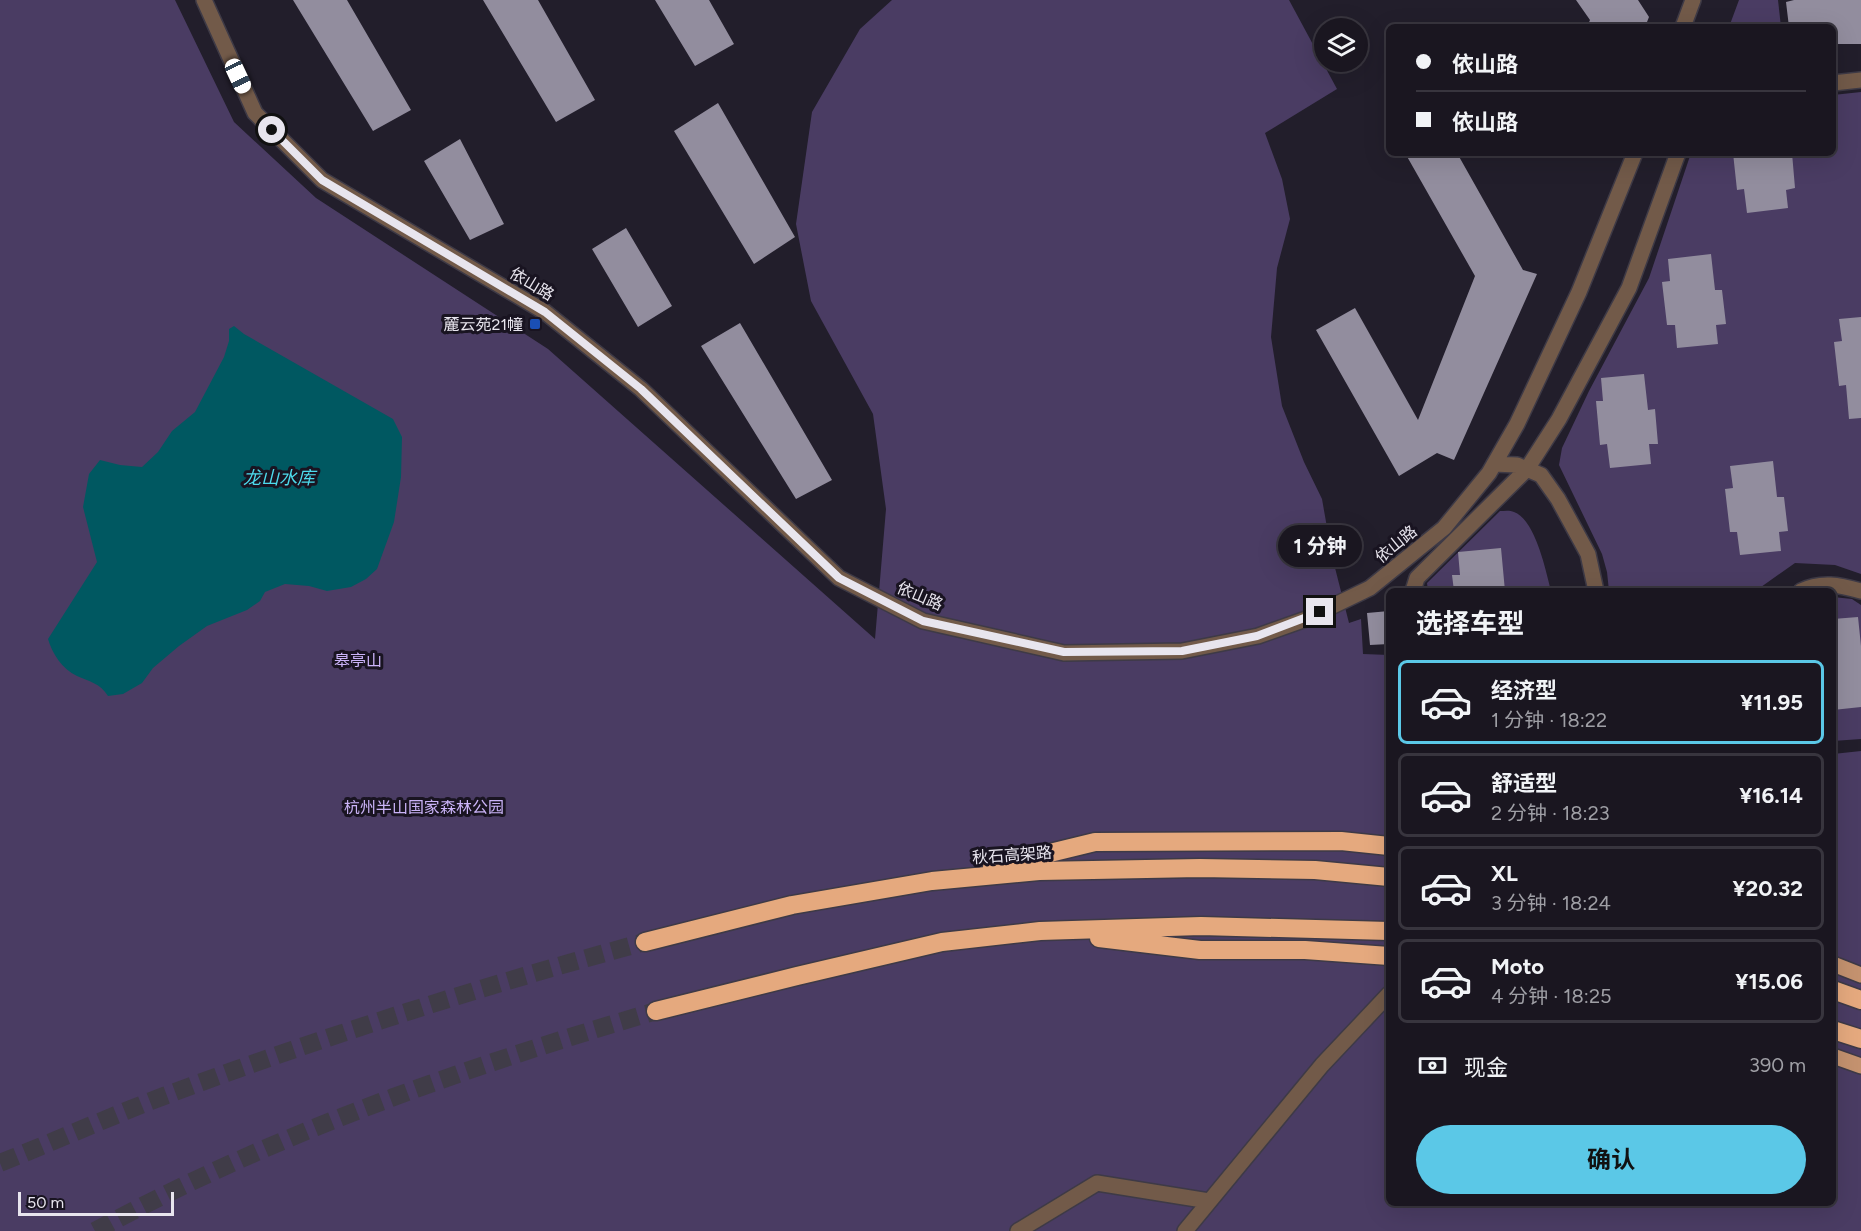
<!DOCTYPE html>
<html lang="zh">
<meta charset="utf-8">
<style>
body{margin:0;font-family:Figtree,"Noto Sans SC",sans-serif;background:#27232d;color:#f1f3f6;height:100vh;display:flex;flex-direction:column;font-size:22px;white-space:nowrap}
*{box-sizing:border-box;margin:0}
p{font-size:20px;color:#9f9fa5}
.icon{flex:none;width:33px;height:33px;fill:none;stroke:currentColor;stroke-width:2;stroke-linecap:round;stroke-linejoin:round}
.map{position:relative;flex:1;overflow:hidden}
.sheet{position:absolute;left:1386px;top:588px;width:450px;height:618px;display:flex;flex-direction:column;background:#1a1620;border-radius:9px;box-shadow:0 6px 24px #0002,0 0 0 2px #38353e}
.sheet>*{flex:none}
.banner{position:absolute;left:1386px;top:24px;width:450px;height:132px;border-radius:9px;box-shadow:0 6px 24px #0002,0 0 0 2px #38353e;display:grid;align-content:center;height:132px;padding:0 30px;background:#1a1620}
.buttons{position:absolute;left:1314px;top:18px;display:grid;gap:12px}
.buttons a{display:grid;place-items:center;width:54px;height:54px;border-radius:50%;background:#1a1620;box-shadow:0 6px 24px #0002,0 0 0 2px #38353e;font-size:30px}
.scale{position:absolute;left:18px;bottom:15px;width:156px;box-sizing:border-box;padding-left:6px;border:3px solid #e8e5ee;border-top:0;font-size:16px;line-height:21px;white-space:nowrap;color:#e8e5ee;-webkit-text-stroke:4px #191421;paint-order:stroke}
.end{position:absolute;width:27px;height:27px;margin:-14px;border:8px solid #e8e5ee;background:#111;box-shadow:0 0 0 3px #111}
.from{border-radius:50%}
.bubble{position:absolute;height:42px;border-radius:21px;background:#1a1620;box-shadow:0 6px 24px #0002,0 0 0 2px #38353e;font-size:20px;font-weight:700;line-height:42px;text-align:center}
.car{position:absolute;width:18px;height:36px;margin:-18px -9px;border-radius:8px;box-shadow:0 0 4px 2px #0007;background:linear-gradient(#fff 24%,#345 0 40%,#fff 0 76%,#345 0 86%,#fff 0)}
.banner b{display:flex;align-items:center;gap:21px;height:57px;font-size:22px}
.banner b+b{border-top:2px solid #38353e}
.banner i{width:15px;height:15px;background:#f1f3f6}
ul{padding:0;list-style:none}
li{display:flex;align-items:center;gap:18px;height:84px;margin:0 12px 9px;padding:0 18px;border:3px solid #38353e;border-radius:9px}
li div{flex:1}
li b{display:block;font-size:22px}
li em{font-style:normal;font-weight:700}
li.current{border-color:#5bc8e7}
li>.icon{width:54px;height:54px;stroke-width:1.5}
h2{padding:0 30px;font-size:27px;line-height:72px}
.pay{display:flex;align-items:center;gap:15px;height:66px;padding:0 30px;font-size:22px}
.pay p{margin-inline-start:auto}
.button{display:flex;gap:12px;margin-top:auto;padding:12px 30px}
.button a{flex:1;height:69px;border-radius:36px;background:#5bc8e7;color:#111;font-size:24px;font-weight:700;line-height:69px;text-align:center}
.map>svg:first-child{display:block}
.green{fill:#4a3c63}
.water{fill:#005861}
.building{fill:#928d9e}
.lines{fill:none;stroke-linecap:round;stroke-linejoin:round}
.highway-tunnel{stroke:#403c48;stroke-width:18;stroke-dasharray:18 9;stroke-linecap:butt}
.minor-casing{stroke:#3e3a46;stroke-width:18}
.major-casing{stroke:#3e3a46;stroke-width:18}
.highway-casing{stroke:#3e3a46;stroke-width:21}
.minor{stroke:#725a49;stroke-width:15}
.major{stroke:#c4926f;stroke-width:15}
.highway{stroke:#e5a97e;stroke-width:18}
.route{stroke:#e8e5ee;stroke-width:8}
.transit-dot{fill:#1a4fb4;stroke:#191421;stroke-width:2}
.labels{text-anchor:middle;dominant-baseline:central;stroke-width:6;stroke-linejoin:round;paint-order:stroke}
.street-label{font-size:16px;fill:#e8e5ee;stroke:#191421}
.poi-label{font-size:16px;fill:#e8e5ee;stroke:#191421;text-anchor:end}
.park-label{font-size:16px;fill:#cab3f7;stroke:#191421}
.water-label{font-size:18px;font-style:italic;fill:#4ddbed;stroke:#191421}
</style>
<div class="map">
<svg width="1861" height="1231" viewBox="0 0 1861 1231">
<rect width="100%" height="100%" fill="#221e2b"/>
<path class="green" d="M 0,0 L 175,0 L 234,122 L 316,198 L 548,349 L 875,639 L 886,509 L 873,414 L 811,301 L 796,224 L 812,112 L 860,29 L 892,0 L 1289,0 L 1337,89 L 1265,133 L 1282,179 L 1290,219 L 1277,268 L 1271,337 L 1282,406 L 1304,462 L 1322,499 L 1332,556 L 1349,623 L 1361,619 L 1363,654 L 1389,655 L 1389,1203 L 1833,1203 L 1833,754 L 1861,751 L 1861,1231 L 0,1231 Z
M 1739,0 L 1778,0 L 1781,27 L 1729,27 Z
M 1861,92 L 1861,574 L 1835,565 L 1795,563 L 1761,587 L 1759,591 L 1609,591 L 1607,572 L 1602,554 L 1559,465 L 1562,448 L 1589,391 L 1649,278 L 1691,153 L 1833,153 L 1833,95 Z
M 1500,511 C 1504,511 1510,510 1514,512 C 1535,519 1546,571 1551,591 L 1428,591 L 1427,583 Z
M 1833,597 L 1852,599 L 1861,605 L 1861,739 L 1833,741 Z"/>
<path class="water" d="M 234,326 L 244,334 L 393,419 L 402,437 L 401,477 L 394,522 L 377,569 L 366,579 L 351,587 L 327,591 L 309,586 L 285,584 L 265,592 L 260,601 L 247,610 L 207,626 L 179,646 L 153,668 L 142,683 L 123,694 L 108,696 C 100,683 90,682 77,676 C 62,669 52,653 48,639 L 97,562 L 83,507 L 89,474 L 100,460 L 120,465 L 142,467 L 158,452 L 172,431 L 195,412 L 224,357 L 229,341 L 229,329 Z"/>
<path class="building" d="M 293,0 L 347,0 L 411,110 L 373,131 Z
M 483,0 L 538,0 L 595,100 L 556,122 Z
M 655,0 L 709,0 L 734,44 L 695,66 Z
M 1576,0 L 1638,0 L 1649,17 L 1645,27 L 1587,27 L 1590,20 Z
M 1794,0 L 1861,0 L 1861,44 L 1833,44 L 1833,27 L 1789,27 L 1786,2 Z
M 718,103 L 795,237 L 754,264 L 674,131 Z
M 460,139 L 504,224 L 470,240 L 424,161 Z
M 1405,153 L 1457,153 L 1523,270 L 1537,274 L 1454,460 L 1437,453 L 1399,476 L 1316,330 L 1355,308 L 1418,420 L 1475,276 Z
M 1733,153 L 1792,153 L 1795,188 L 1786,190 L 1788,208 L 1747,213 L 1744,189 L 1737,190 Z
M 626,228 L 672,306 L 638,327 L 592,249 Z
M 1711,254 L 1715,290 L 1722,290 L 1726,324 L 1716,325 L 1718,344 L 1677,348 L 1675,325 L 1667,325 L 1662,282 L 1670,281 L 1668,259 Z
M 1861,317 L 1861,418 L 1849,419 L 1846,385 L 1839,386 L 1834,342 L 1842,341 L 1839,319 Z
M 740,323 L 832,480 L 796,499 L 701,346 Z
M 1644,374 L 1648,410 L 1655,409 L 1658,444 L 1649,444 L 1651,464 L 1610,468 L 1607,444 L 1600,445 L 1596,401 L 1603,401 L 1601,378 Z
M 1773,461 L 1777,497 L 1784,497 L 1788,531 L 1779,532 L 1781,551 L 1740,555 L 1737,532 L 1730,532 L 1725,489 L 1733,488 L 1730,466 Z
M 1501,548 L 1505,591 L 1454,591 L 1452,575 L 1460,575 L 1458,552 Z
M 1389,611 L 1389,644 L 1370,645 L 1367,613 Z
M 1858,617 L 1861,646 L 1861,707 L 1833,710 L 1833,619 Z"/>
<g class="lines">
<path class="highway-tunnel" d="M 0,1163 C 55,1141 109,1117 164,1096 C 322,1037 482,986 645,942
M 95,1231 C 273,1134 463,1068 656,1011"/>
<g class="minor-casing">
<path id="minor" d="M 204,0 L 255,113 L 322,180 L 545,312 L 641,389 L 839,578 L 923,621 L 1064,653 L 1182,651 L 1258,636 L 1306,619 L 1370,588 L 1444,528 L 1489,473 L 1517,424 L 1579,292 L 1635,153
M 1683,27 L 1693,0
M 1833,83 L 1861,80
M 1494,464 L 1517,465 L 1541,475 L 1558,499 L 1588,554 L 1596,591
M 1413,591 L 1417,578 L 1527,469 L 1559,419 L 1629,288 L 1678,153
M 1801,591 C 1821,581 1840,585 1861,591
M 1018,1231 L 1097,1183 L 1209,1201
M 1185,1231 L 1322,1065 L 1389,994"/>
</g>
<g class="major-casing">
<path id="major" d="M 1833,964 L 1861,975
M 1833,1056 L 1861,1066"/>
</g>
<g class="highway-casing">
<path id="highway" d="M 992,867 L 1095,842 L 1341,841 L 1389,846
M 1099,938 L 1200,950 L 1305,950 L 1389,956
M 645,942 L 792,905 L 932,881 L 1039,871 L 1200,868 L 1315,870 L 1389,877
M 1833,990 L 1861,1000
M 656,1011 L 797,976 L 942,942 L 1040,931 L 1201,926 L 1389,931
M 1833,1030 L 1861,1039"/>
</g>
<use href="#minor" class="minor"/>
<use href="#major" class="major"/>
<use href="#highway" class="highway"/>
</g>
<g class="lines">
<path class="route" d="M 272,130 L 322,180 L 545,312 L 641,389 L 839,578 L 923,621 L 1064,652 L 1182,651 L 1257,636 L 1320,612"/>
</g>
<rect class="transit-dot" x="529" y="318" width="12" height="12" rx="3"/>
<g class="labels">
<g class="street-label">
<text transform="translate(532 284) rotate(31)">依山路</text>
<text transform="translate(1396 544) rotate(-39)">依山路</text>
<text transform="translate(920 596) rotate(23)">依山路</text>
<text transform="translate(1012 855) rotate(-4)">秋石高架路</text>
</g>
<g class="poi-label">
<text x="523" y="324">麓云苑21幢</text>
</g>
<g class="park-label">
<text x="358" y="660">皋亭山</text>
<text x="424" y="807">杭州半山国家森林公园</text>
</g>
<g class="water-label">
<text x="279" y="478">龙山水库</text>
</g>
</g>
</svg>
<div class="buttons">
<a><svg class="icon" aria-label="layers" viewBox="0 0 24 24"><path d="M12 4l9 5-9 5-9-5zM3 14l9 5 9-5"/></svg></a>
</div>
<div class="scale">50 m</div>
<i class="end from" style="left:272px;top:130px"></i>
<i class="end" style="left:1320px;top:612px"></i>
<div class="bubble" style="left:1278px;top:525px;width:84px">1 分钟</div>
<i class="car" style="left:238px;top:76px;rotate:155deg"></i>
<div class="banner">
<b><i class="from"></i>依山路</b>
<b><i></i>依山路</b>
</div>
<section class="sheet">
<h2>选择车型</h2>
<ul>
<li class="current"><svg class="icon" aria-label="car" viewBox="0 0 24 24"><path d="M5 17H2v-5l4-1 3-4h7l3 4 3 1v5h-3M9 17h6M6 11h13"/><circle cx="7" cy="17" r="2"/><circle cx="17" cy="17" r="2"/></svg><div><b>经济型</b><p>1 分钟 · 18:22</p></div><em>¥11.95</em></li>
<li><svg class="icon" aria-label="car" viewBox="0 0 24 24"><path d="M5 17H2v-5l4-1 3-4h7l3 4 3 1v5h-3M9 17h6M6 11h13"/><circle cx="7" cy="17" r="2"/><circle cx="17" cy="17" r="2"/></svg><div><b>舒适型</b><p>2 分钟 · 18:23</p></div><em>¥16.14</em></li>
<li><svg class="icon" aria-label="car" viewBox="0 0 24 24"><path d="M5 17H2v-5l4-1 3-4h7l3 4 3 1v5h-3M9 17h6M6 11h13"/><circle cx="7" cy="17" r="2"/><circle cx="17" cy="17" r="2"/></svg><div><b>XL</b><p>3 分钟 · 18:24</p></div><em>¥20.32</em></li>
<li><svg class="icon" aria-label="car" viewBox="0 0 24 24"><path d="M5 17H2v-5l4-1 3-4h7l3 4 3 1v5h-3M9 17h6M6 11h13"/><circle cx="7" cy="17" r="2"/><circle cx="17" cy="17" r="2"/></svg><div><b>Moto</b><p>4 分钟 · 18:25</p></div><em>¥15.06</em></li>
</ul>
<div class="pay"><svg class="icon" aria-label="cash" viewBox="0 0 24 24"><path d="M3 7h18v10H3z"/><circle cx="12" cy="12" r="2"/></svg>现金<p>390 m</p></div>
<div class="button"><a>确认</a></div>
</section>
</div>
